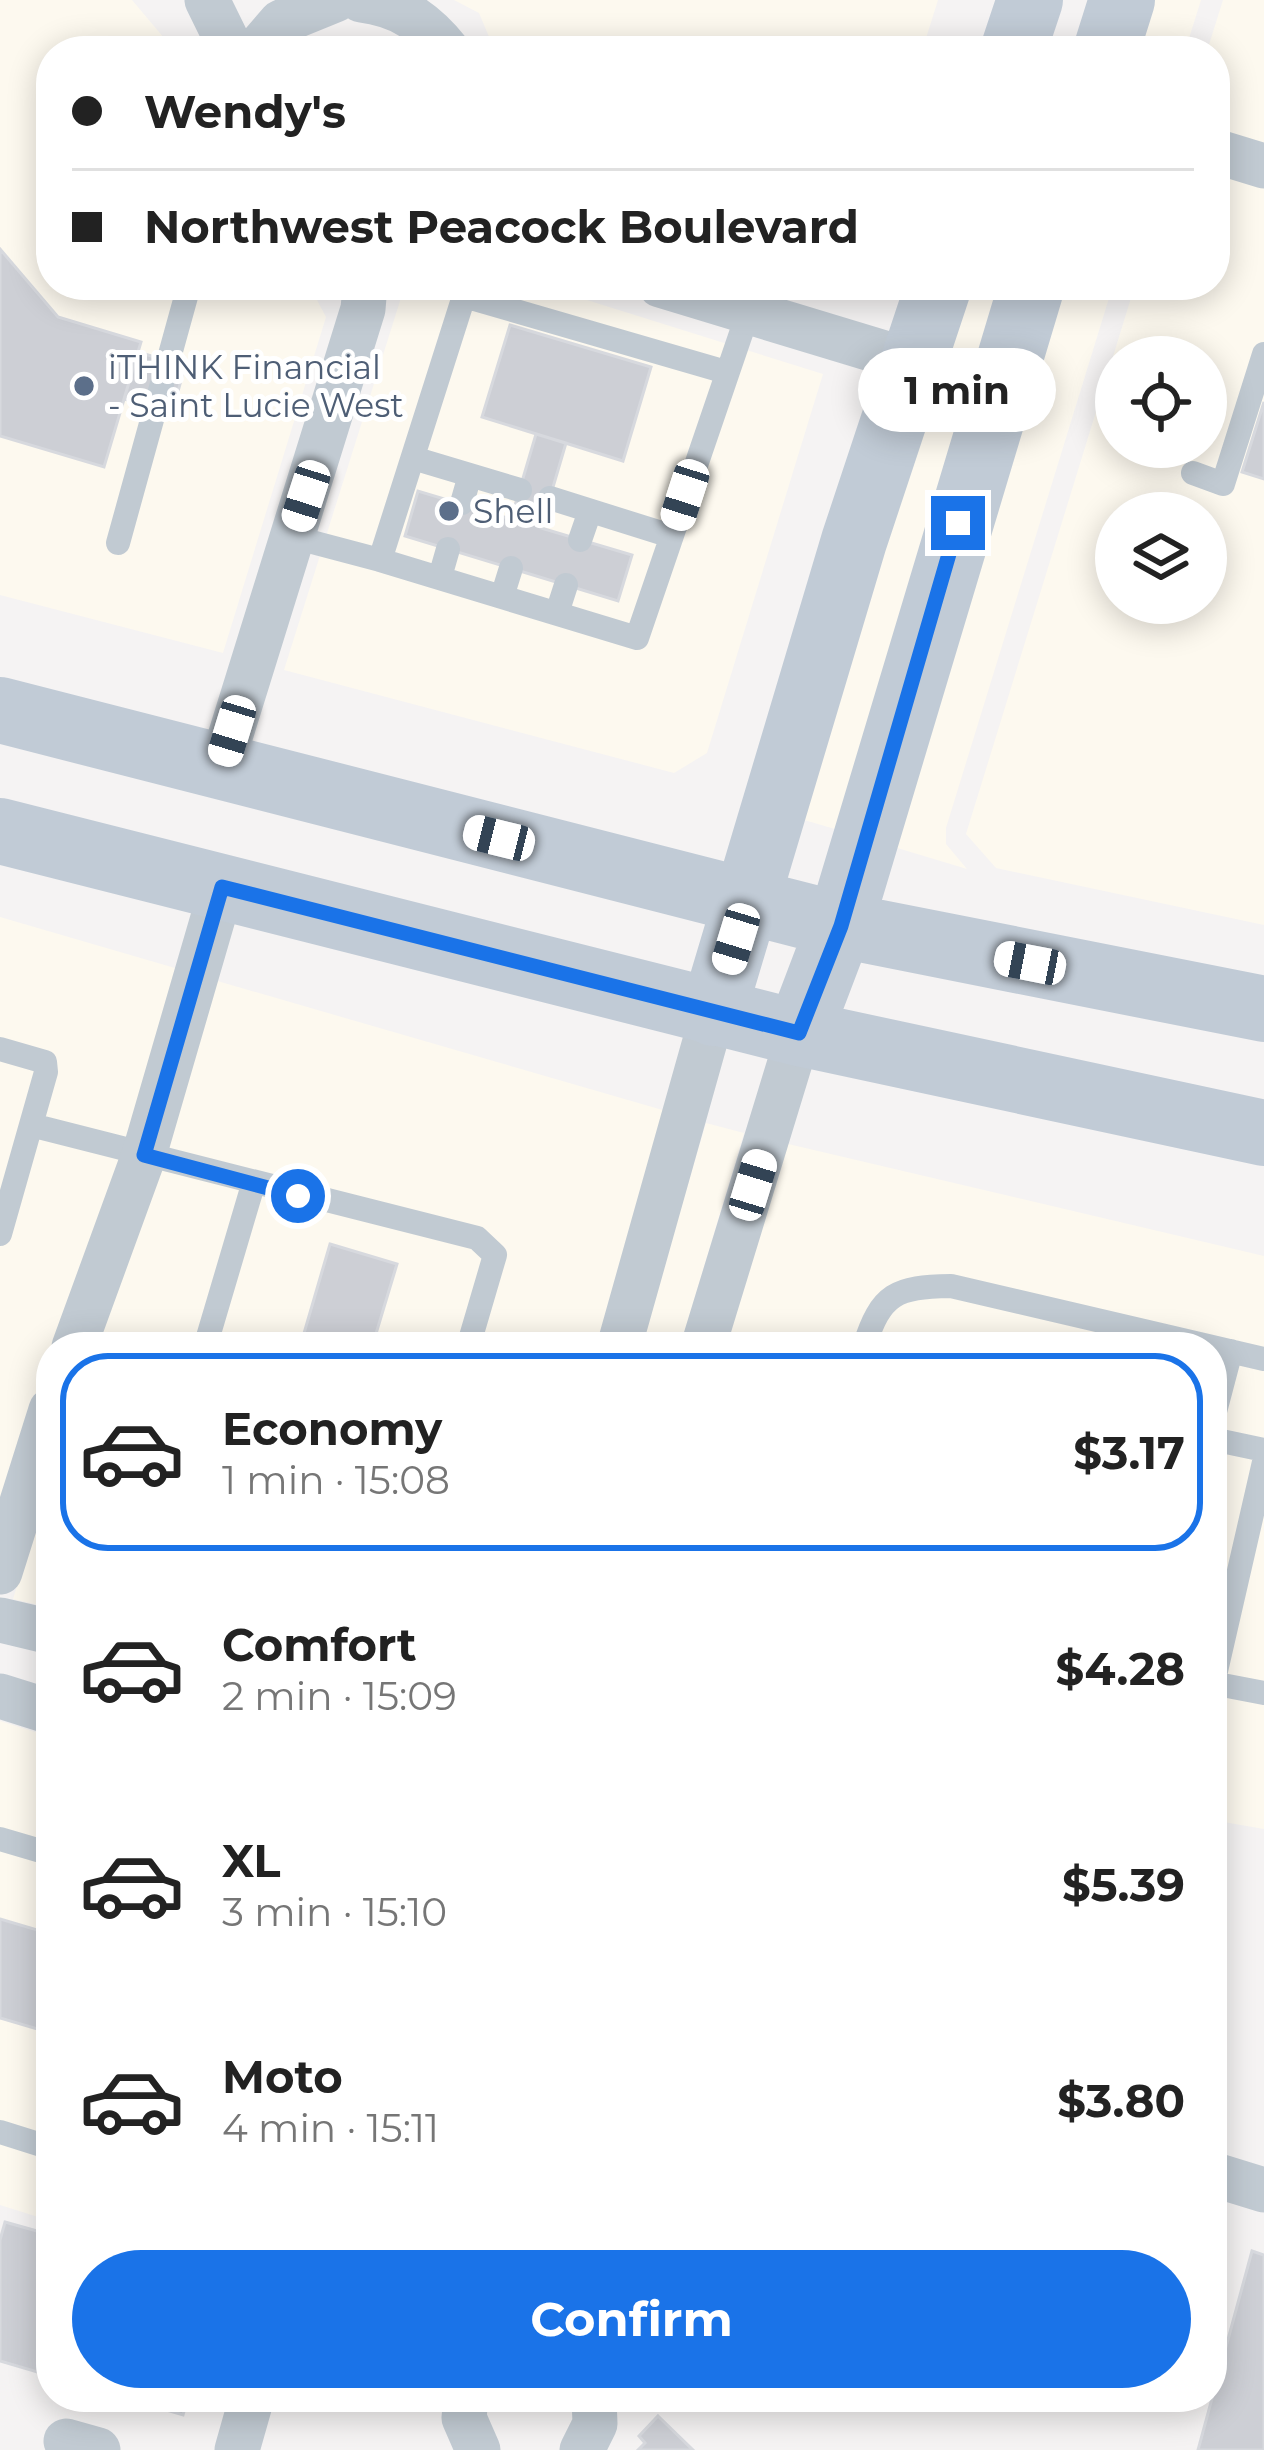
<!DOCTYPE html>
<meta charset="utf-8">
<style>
body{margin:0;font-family:Montserrat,sans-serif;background:#f6f6f6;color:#222;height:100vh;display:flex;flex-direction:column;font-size:45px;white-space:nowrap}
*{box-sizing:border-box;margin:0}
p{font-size:39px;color:#767676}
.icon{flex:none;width:66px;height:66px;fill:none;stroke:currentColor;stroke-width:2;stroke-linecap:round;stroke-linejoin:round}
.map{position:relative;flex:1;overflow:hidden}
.details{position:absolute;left:36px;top:1332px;width:1191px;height:1080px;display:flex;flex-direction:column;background:#fff;border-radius:48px;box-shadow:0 6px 30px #0003}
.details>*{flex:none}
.guide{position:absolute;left:36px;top:36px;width:1194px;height:264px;border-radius:48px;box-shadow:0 6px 30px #0003;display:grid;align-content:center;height:264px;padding:0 36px;background:#fff}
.buttons{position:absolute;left:1095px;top:336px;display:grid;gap:24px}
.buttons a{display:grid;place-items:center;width:132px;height:132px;border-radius:50%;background:#fff;box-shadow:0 6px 30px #0003;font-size:60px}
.end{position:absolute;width:54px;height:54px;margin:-27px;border:15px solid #1a73e8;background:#fff;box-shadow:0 0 0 6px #fff}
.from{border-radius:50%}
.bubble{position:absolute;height:84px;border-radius:42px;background:#fff;box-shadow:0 6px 30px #0003;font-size:39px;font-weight:700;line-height:84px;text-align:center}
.car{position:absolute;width:36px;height:72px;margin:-36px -18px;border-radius:15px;box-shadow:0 0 9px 3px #0007;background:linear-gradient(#fff 24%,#345 0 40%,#fff 0 76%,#345 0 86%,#fff 0)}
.guide b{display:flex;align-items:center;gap:42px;height:114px;font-size:45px}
.guide b+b{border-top:3px solid #e0e0e0}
.guide i{width:30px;height:30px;background:#222}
ul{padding:21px 0 0;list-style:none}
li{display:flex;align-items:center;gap:36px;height:198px;margin:0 24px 18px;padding:0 12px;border:6px solid transparent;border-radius:48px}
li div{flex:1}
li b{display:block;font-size:45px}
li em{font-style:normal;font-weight:700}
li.current{border-color:#1a73e8}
li>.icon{width:108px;height:108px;stroke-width:1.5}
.primary-button{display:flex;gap:24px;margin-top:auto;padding:24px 36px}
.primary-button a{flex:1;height:138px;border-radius:72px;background:#1a73e8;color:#fff;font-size:48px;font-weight:700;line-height:138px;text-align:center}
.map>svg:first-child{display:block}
.commercial{fill:#fdf9ef;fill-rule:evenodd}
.building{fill:#cdcfd5;stroke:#d7d9de;stroke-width:3}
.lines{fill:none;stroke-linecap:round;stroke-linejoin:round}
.lane{stroke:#c1cad2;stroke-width:24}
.street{stroke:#c1cad2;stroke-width:45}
.secondary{stroke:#c1cbd6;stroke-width:66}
.route{stroke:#1a73e8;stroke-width:15}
.service-dot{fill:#5c6f8a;stroke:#fff;stroke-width:4.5}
.labels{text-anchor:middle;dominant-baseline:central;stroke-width:10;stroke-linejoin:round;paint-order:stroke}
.service-label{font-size:33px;fill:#4e5e75;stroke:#fff;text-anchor:start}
</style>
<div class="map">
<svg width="1264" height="2450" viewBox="0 0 1264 2450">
<rect width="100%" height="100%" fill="#f5f3f3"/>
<path class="commercial" d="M 0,0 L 132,0 L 175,51 L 51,51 L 51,285 L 309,285 L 326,317 L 223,653 L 0,595 Z
M 454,0 L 938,0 L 922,51 L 495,51 L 479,13 Z
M 1144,0 L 1201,0 L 1185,51 L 1128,51 Z
M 1223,0 L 1264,0 L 1264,925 L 996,868 L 966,834 L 1135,285 L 1215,285 L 1215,51 L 1207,51 ZM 1116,357 L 1206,357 L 1206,447 L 1116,447 ZM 1116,513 L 1206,513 L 1206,603 L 1116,603 Z
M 405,285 L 539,285 L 823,374 L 707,753 L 674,773 L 284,670 Z
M 960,285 L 1011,285 L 845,832 L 794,817 Z
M 1054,285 L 1113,285 L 946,828 L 946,844 L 967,869 L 884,844 Z
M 0,917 L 175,968 L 124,1149 L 0,1503 Z
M 214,980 L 666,1111 L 597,1347 L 96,1347 Z
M 706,1123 L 744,1133 L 680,1347 L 640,1347 Z
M 784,1143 L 1264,1256 L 1264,1829 L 1212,1820 L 1212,1347 L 723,1347 Z
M 51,1478 L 51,1608 L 13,1599 Z
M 0,1721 L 51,1737 L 51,2221 L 0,2205 Z"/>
<path class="building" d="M 0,249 L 58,317 L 141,342 L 104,467 L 0,436 Z
M 510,325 L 651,367 L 623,461 L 482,417 Z
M 138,352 L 185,366 L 172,413 L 124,399 Z
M 1264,402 L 1264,479 L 1242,472 Z
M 536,434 L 566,443 L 541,528 L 632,555 L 618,601 L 405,536 L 418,491 L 511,519 Z
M 330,1244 L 397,1264 L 372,1347 L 300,1347 Z
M 0,1919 L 51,1934 L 51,2033 L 0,2018 Z
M 5,2222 L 51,2235 L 51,2376 L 0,2361 L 0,2240 Z
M 1252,2251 L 1264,2255 L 1264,2450 L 1198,2450 Z
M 122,2397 L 188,2397 L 183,2415 Z
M 658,2416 L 693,2450 L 638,2450 L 645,2443 L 639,2436 Z"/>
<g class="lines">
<path class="lane" d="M 726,372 L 464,296 L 380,560 L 637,638 L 748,313
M 413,458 L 520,490
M 1193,473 L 1223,484 L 1264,354
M 550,498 L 671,536
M 462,503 L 470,475
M 293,537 L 380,560
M 580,540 L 590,511
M 118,543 L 187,293
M 440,577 L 448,549
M 502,597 L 511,568
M 557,613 L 566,585
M 0,1049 L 45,1062 L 46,1072 L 0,1234
M 31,1125 L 477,1238 L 495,1255 L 468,1347
M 205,1347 L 253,1185
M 864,1347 C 881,1293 896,1287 951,1286 L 1264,1359
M 1212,1423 L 1231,1351
M 1212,1439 L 1264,1450
M 1212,1683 L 1264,1693
M 1213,1684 L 1264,1462
M 0,1839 L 51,1854
M 0,2132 L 51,2148"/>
<path class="street" d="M 207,0 L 232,51
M 361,0 C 400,5 424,21 448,51
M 256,51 L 281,22 L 335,0
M 1215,151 L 1264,166
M 660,285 L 914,362
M 221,766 L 363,309 L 365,285
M 74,1347 L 144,1155 L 222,887
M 619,1347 L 713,1013
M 703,1347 L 799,1033
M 0,1572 L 51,1410
M 0,1620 L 51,1632
M 0,1696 L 51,1712
M 1212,2174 L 1264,2190
M 466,2397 L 464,2418 L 478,2450
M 66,2441 L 98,2450
M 237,2450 L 252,2397
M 582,2450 L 595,2424 L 594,2397"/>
<path class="secondary" d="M 1013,51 L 1030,0
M 1106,51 L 1122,0
M 0,710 L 840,925 L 1264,1009
M 0,831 L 799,1033 L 1264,1133
M 713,1013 L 854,541 L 939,285
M 799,1033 L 840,925 L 1032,285"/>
</g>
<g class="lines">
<path class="route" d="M 298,1196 L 144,1155 L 222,887 L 799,1033 L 841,926 L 958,523"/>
</g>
<g class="service-dot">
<circle cx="84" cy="386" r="12"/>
<circle cx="449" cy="511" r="12"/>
</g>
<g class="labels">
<g class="service-label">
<text x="108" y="367">iTHINK Financial<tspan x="108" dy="38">- Saint Lucie West</tspan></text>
<text x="473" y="511">Shell</text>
</g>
</g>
</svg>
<div class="buttons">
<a><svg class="icon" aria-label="locate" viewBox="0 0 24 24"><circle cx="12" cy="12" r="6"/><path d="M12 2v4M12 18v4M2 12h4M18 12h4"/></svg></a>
<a><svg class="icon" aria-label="layers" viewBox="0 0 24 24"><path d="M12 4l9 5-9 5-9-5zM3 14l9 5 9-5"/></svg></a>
</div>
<i class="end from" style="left:298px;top:1196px"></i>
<i class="end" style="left:958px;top:523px"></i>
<div class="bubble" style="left:858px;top:348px;width:198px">1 min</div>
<i class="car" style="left:685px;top:495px;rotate:198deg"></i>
<i class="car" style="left:306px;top:496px;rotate:198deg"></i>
<i class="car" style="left:232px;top:731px;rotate:197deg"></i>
<i class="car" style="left:499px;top:838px;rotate:284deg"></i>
<i class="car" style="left:736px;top:939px;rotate:197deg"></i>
<i class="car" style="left:1030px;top:963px;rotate:281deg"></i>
<i class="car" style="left:753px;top:1185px;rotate:17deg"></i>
<div class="guide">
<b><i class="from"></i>Wendy's</b>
<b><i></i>Northwest Peacock Boulevard</b>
</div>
<section class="details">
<ul>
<li class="current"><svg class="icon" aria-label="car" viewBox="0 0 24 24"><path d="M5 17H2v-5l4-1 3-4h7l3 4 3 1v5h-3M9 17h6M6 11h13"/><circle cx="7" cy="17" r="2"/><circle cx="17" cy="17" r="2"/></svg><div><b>Economy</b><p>1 min · 15:08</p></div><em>$3.17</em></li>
<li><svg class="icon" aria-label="car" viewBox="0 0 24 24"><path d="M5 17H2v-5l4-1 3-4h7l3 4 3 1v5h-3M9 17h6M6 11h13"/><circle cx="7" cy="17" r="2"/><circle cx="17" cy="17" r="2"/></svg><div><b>Comfort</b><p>2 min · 15:09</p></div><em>$4.28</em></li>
<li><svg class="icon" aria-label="car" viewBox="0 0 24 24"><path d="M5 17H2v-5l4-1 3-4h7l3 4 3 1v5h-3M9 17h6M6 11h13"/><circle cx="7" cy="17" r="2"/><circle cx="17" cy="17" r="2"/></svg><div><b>XL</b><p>3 min · 15:10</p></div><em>$5.39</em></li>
<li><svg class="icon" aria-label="car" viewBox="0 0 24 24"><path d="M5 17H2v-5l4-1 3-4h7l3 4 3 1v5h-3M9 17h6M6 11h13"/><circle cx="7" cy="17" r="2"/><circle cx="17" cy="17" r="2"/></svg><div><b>Moto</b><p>4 min · 15:11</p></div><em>$3.80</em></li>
</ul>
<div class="primary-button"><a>Confirm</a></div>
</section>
</div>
